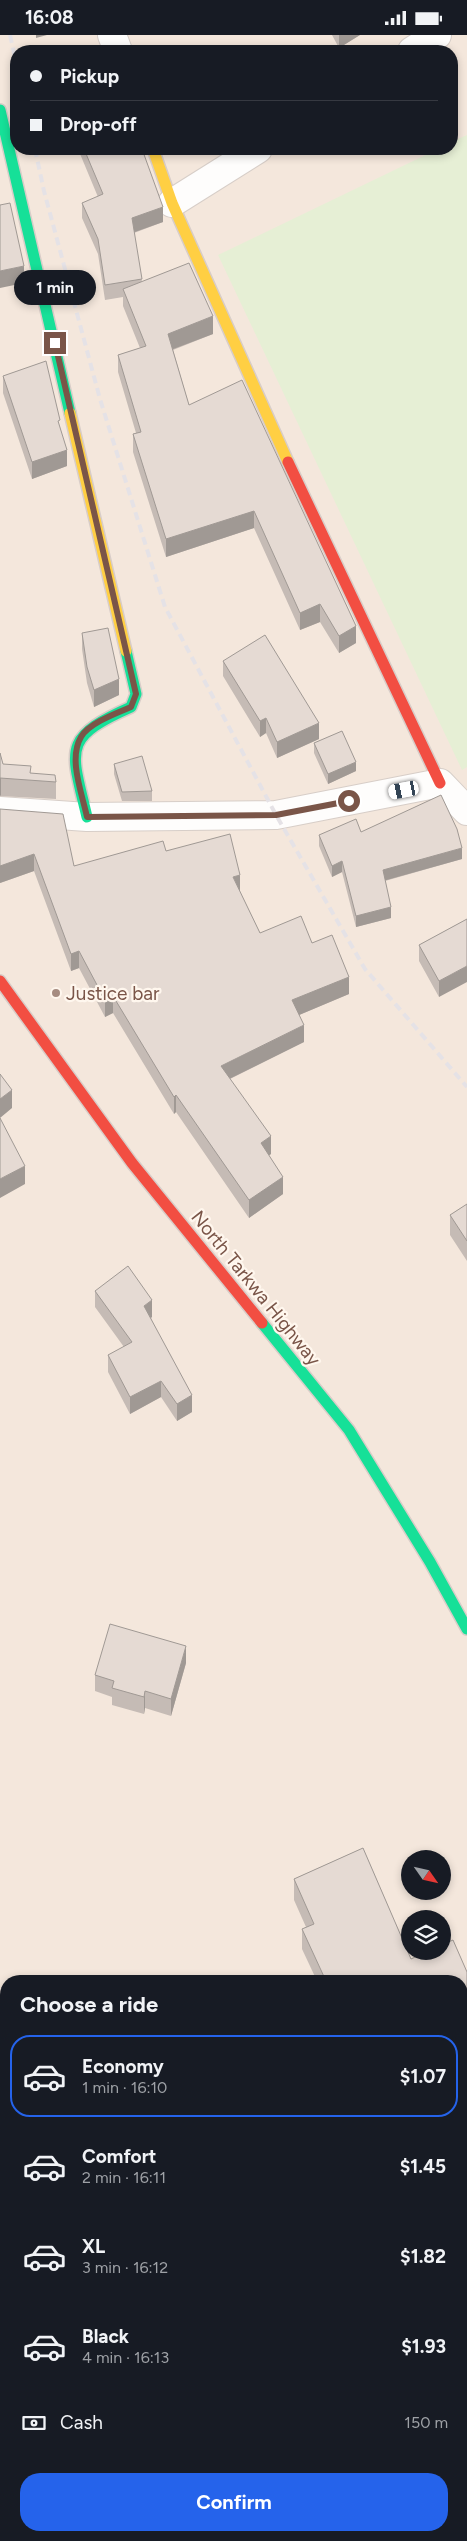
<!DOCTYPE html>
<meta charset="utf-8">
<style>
body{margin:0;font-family:Figtree,sans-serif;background:#20242c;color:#f1f3f6;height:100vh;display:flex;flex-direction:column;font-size:19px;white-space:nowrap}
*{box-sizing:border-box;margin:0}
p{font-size:16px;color:#9ea1a6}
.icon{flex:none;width:28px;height:28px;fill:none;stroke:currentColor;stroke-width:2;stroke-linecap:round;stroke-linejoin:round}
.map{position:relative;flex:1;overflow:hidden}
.sheet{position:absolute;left:0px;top:1940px;width:468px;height:566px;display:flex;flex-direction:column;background:#171b24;border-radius:20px 20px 0 0;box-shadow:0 2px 8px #0003}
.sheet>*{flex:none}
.top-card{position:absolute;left:10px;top:10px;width:448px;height:110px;border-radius:20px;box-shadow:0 2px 8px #0003;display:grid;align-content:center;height:110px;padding:0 20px;background:#171b24}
.needle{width:32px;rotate:124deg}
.tools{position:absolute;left:401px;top:1815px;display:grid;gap:10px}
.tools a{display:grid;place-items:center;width:50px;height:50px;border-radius:50%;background:#171b24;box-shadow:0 2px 8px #0003;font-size:25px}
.end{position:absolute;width:22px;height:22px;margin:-11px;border:6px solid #7a5548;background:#fff;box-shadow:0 0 0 2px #fff}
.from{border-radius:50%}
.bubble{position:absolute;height:35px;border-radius:18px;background:#171b24;box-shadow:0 2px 8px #0003;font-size:16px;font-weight:700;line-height:35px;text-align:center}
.car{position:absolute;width:15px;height:30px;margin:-15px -8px;border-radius:6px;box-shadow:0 0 4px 1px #0007;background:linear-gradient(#fff 24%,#345 0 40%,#fff 0 76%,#345 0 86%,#fff 0)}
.top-card b{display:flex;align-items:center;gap:18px;height:48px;font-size:19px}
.top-card b+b{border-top:1px solid #363941}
.top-card i{width:12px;height:12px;background:#f1f3f6}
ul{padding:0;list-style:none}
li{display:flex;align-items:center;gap:15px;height:82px;margin:0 10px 8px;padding:0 10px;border:2px solid transparent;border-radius:20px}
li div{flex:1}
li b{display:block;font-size:19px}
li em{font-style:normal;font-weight:700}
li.selected{border-color:#2563eb}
li>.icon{width:45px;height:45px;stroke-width:1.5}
h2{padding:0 20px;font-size:22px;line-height:60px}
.pay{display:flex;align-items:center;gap:12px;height:55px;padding:0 20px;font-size:19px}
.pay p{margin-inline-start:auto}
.cta{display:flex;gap:10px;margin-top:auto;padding:10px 20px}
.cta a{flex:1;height:58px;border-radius:20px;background:#2563eb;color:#fff;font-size:20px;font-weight:700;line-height:58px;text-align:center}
.status{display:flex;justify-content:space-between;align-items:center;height:35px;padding:0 25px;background:#171b24;direction:ltr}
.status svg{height:14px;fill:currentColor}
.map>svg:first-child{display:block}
.residential{fill:#f4e7dc;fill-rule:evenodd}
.green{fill:#e6efd5}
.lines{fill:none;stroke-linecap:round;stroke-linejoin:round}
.street-casing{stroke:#d7cec8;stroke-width:30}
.fast-casing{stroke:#d8cdc8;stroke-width:14}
.slow-casing{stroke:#d8cdc8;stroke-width:14}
.jam-casing{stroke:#d8cdc8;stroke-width:14}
.street{stroke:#fefdfc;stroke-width:28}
.fast{stroke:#16e098;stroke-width:11}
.slow{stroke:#ffcf43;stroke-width:11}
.jam{stroke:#f24e42;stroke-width:11}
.rail{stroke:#e5e2e6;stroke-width:4;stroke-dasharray:8 5;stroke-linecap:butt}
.wall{fill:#c5bbb5}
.shaded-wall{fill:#a09994}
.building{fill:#e5dad3;stroke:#a09994}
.route{stroke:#7a5548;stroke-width:6}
.poi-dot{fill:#a68c81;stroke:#fff7ee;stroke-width:2}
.labels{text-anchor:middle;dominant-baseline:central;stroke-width:4.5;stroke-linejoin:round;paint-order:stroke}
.poi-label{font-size:19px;fill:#7a5548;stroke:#fff7ee;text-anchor:start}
.street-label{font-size:19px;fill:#7a5548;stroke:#fff7ee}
</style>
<div class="status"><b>16:08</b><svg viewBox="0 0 49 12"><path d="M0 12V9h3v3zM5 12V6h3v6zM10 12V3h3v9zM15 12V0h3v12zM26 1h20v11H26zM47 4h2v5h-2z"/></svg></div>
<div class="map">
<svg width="467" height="2506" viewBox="0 0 467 2506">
<rect width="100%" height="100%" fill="#f8f2ec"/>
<path class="residential" d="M 0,0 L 467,0 L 467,2506 L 0,2506 ZM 16,16 L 451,16 L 451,114 L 16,114 ZM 410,1824 L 442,1824 L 442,1856 L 410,1856 ZM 410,1884 L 442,1884 L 442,1916 L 410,1916 ZM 6,1946 L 461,1946 L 461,2500 L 6,2500 Z"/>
<path class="green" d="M 467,100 L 467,732 L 462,735 L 218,220 L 438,114 L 451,114 L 451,107 Z"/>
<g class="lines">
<g class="street-casing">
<path id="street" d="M 112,0 L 118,16
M 412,16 L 437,0
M 172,168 L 258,114
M 0,776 L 87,782 L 276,780 L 440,748 L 467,776"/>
</g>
<g class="fast-casing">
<path id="fast" d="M 0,75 L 70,378
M 87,782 C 71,714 61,703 131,672 L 136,659 L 126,616
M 262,1288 L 349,1395 L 430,1527 L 467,1594"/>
</g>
<g class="slow-casing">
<path id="slow" d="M 153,114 L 172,168 L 288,427
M 70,378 L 126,616"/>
</g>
<g class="jam-casing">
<path id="jam" d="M 288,427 L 440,748
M 0,946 L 132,1128 L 262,1288"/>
</g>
<use href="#street" class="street"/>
<use href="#fast" class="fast"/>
<use href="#slow" class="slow"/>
<use href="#jam" class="jam"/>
<path class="rail" d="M 10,0 L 16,27
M 35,114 L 44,156 L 100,364 L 165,572 L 276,780 L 365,934 L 467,1052"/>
</g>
<path class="wall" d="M 332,0 L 360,0 L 339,13 Z
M 78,114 L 142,114 L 163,187 L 134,198 L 142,247 L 213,299 L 173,315 L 189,370 L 356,608 L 339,618 L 320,587 L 300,595 L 254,493 L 166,522 L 133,417 L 133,399 L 136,398 L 118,337 L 118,320 L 140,313 L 123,271 L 123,262 L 105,265 L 98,219 L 82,183 L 82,168 L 98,162 Z
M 3,341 L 60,393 L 67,431 L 32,444 L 3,358 Z
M 82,598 L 119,660 L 94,672 L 87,648 L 82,614 Z
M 223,626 L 319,704 L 277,723 L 266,698 L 260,702 L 223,641 Z
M 314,708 L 356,736 L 328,749 L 314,718 Z
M 0,718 L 3,729 L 56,747 L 56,764 L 0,761 Z
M 114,729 L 152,756 L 152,766 L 122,766 L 114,739 Z
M 0,774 L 74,831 L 166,816 L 240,857 L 260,898 L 312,908 L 349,959 L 299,980 L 304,1007 L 230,1044 L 271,1119 L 269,1120 L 283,1159 L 249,1183 L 176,1077 L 174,1079 L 113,978 L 105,982 L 79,933 L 71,936 L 34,836 L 0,848 Z
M 361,797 L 462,824 L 385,846 L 391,883 L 356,892 L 342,837 L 332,842 L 319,811 L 319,800 Z
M 467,884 L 439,962 L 419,926 L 419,910 Z
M 467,1169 L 467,1226 L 450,1200 L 450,1180 Z
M 95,1256 L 152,1282 L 151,1283 L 192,1377 L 177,1386 L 161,1362 L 130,1379 L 108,1337 L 108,1320 L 124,1312 L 95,1272 Z
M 186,1628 L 171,1681 L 145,1673 L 144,1679 L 112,1670 L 112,1662 L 95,1656 L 95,1640 Z
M 363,1813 L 411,1924 L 428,1916 L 442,1916 L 442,1910 L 453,1905 L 467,1937 L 467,2055 L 461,2058 L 461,1946 L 317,1946 L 302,1914 L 302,1894 L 306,1892 L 294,1865 L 294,1844 Z"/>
<path class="shaded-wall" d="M 36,0 L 47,0 L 36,3 Z
M 339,0 L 360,0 L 339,13 Z
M 163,172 L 163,187 L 132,198 L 132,183 Z
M 24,231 L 24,248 L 0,253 L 0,236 Z
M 213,281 L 213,299 L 168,316 L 168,299 Z
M 67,415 L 67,431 L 32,444 L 32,427 Z
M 254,476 L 254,493 L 166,522 L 166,504 Z
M 320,569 L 320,587 L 300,595 L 300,578 Z
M 356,591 L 356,608 L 339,618 L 339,601 Z
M 119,644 L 119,660 L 94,672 L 94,655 Z
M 266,683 L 266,698 L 260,702 L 260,686 Z
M 319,688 L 319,704 L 277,723 L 277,707 Z
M 356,727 L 356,736 L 328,749 L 328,739 Z
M 0,743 L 1,743 L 1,760 L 0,761 Z
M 462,813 L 462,824 L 383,846 L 383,835 Z
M 34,819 L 34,836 L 0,848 L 0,831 Z
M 342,826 L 342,837 L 332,842 L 332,831 Z
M 240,840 L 240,857 L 233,842 Z
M 391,872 L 391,883 L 356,892 L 356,881 Z
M 79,916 L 79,933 L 71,936 L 71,919 Z
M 467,931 L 467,947 L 439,962 L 439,946 Z
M 349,942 L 349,959 L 292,983 L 292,965 Z
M 113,961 L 113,978 L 105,982 L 105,965 Z
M 304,990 L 304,1007 L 221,1048 L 221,1031 Z
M 12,1055 L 12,1073 L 0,1083 L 0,1064 Z
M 176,1060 L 176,1077 L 174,1079 L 174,1062 Z
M 271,1101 L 271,1119 L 261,1126 L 261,1108 Z
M 25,1131 L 25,1149 L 0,1163 L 0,1144 Z
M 283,1142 L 283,1159 L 249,1183 L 249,1165 Z
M 152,1265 L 152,1282 L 144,1287 L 144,1271 Z
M 161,1346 L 161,1362 L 130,1379 L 130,1362 Z
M 192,1360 L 192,1377 L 177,1386 L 177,1369 Z
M 186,1611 L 186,1628 L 171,1681 L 171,1664 Z
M 145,1656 L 145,1673 L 144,1679 L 144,1662 Z
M 467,2035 L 467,2055 L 461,2058 L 461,2037 Z"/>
<path class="building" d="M 84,114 L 142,114 L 163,172 L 132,183 L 142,244 L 105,250 L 98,204 L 82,168 L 103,159 Z
M 10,168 L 24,231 L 0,236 L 0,170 Z
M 189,228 L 213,281 L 168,299 L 189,370 L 242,345 L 356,591 L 339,601 L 320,569 L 300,578 L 254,476 L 166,504 L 133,399 L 141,397 L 118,320 L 146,311 L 123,254 Z
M 46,326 L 60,385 L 58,386 L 67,415 L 32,427 L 3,341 Z
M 108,593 L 119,644 L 94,655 L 87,632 L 82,598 Z
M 265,600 L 319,688 L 277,707 L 266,683 L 260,686 L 223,626 Z
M 342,696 L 356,727 L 328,739 L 314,708 Z
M 0,718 L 3,729 L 31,731 L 30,738 L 55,740 L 56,747 L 0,743 Z
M 142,721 L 152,756 L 122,757 L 114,729 Z
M 441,760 L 457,794 L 462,813 L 383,835 L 391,872 L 356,881 L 342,826 L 332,831 L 319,800 L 356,784 L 361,797 Z
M 0,774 L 63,779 L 74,831 L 163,806 L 166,816 L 230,799 L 240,840 L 233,842 L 260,898 L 301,881 L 312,908 L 332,900 L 349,942 L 292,965 L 304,990 L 221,1031 L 271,1101 L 261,1108 L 283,1142 L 249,1165 L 176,1060 L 174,1062 L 113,961 L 105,965 L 79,916 L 71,919 L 34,819 L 0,831 Z
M 467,884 L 467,931 L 439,946 L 419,910 Z
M 0,1039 L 12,1055 L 0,1064 Z
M 0,1083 L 25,1131 L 0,1144 Z
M 467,1169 L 467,1206 L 450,1180 Z
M 128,1231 L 152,1265 L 144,1271 L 192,1360 L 177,1369 L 161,1346 L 130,1362 L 108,1320 L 132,1307 L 95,1256 Z
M 110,1589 L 186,1611 L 171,1664 L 145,1656 L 144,1662 L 112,1653 L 114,1646 L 95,1640 Z
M 363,1813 L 411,1924 L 428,1916 L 442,1916 L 442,1910 L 453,1905 L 467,1937 L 467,2035 L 461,2037 L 461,1946 L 326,1946 L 302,1894 L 314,1889 L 294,1844 Z"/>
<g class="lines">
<path class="route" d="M 55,308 L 136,659 L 131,672 C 117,678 89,688 81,702 C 68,724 82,758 87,782 L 276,780 L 349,766"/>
</g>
<circle class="poi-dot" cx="56" cy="958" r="5"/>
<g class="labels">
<g class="poi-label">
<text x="66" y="958">Justice bar</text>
</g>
<g class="street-label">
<text transform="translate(256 1253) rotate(51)">North Tarkwa Highway</text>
</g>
</g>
</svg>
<div class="tools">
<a><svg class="needle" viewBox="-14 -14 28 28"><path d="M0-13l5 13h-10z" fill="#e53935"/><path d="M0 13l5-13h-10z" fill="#9ea1a6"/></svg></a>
<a><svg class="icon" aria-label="layers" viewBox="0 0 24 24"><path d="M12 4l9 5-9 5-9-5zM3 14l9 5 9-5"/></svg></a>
</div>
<i class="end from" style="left:349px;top:766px"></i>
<i class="end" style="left:55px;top:308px"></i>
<div class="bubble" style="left:14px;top:235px;width:82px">1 min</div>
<i class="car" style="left:404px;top:755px;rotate:259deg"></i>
<div class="top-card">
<b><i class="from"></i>Pickup</b>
<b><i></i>Drop-off</b>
</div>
<section class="sheet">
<h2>Choose a ride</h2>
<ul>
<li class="selected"><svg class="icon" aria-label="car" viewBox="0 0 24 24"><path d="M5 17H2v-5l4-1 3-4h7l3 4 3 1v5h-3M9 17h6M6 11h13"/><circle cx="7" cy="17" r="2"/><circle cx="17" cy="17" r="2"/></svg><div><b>Economy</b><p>1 min · 16:10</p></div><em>$1.07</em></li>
<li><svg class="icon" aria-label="car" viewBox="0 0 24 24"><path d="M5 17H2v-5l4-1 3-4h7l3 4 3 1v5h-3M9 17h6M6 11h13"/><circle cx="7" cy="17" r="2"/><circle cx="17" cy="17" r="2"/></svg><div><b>Comfort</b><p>2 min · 16:11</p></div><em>$1.45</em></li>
<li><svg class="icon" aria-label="car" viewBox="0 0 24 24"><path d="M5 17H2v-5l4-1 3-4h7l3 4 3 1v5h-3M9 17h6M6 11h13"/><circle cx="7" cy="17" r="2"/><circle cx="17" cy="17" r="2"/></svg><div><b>XL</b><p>3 min · 16:12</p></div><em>$1.82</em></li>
<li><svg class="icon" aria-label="car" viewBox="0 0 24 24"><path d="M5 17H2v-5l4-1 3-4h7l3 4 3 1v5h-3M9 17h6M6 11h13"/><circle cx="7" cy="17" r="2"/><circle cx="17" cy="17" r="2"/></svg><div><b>Black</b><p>4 min · 16:13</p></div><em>$1.93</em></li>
</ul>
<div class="pay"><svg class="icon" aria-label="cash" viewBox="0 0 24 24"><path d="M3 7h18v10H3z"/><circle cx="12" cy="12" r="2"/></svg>Cash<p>150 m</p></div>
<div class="cta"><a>Confirm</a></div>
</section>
</div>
